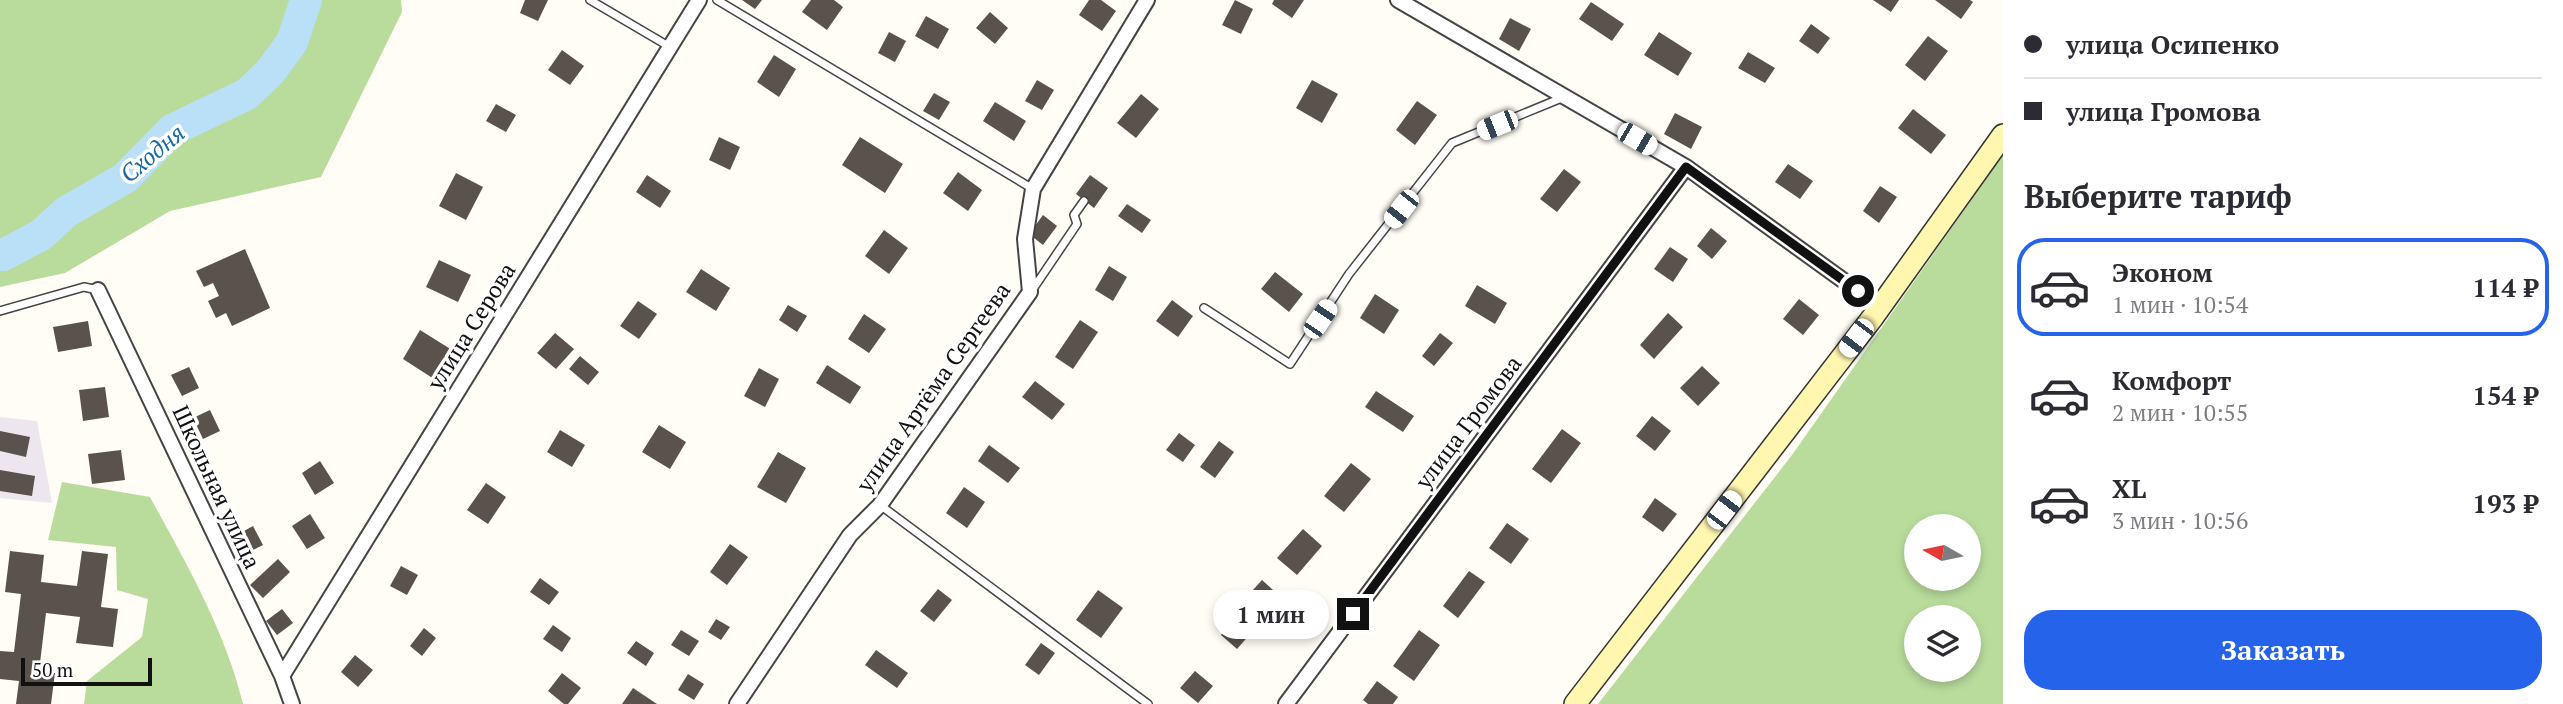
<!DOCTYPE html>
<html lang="ru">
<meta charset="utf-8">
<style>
body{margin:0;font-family:"PT Serif",serif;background:#f2f2f3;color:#2b2b33;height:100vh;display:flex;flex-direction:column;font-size:26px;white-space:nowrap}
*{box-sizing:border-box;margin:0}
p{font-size:23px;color:#7c7c81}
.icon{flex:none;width:38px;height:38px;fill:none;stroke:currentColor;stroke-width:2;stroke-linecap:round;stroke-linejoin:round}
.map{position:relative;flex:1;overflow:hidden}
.sheet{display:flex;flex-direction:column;background:#fff;width:560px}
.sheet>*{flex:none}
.top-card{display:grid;align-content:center;height:154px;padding:0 21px;background:#fff}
.needle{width:46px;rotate:279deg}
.fabs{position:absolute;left:1904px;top:514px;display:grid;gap:14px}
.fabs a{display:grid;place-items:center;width:77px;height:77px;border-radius:50%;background:#fff;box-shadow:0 4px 10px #0003;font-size:35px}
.scale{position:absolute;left:21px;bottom:18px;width:131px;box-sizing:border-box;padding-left:7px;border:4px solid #111;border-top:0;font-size:19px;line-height:24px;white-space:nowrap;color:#111;-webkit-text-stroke:5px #fff;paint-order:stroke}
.end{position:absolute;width:32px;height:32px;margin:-16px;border:9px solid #111;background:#fff;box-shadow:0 0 0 4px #fff}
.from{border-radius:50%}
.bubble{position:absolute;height:49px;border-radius:24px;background:#fff;box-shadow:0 4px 10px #0003;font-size:23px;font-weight:700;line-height:49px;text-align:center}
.car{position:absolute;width:21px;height:42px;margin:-21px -10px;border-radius:9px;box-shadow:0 0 5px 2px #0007;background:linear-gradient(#fff 24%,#345 0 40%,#fff 0 76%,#345 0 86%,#fff 0)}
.top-card b{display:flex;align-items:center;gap:24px;height:66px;font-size:26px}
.top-card b+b{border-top:2px solid #e1e1e2}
.top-card i{width:18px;height:18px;background:#2b2b33}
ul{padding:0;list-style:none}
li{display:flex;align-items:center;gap:21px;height:98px;margin:0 14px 10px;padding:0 7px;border:4px solid transparent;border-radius:28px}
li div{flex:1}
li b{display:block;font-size:26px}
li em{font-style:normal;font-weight:700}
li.active{border-color:#2563eb}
li>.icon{width:63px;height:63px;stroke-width:1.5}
h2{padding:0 21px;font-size:32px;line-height:84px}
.action{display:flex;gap:14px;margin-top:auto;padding:14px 21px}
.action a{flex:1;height:80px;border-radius:28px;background:#2563eb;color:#fff;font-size:28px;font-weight:700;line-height:80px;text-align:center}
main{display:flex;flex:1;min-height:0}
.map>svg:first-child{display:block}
.industrial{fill:#eee6ef}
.forest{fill:#b9dc9c;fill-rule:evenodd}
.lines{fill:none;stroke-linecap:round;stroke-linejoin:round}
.river{stroke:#b9e0f7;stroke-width:32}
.building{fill:#5a524d}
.lane-casing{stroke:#444;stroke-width:10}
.street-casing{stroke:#444;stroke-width:18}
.secondary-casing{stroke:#333;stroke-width:24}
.lane{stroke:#fff;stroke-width:7}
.street{stroke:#fff;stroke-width:14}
.secondary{stroke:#fff6b0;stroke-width:21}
.route{stroke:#111;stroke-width:9}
.labels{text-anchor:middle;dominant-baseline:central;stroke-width:7;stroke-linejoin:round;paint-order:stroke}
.street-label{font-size:23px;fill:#111;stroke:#fff}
.water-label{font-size:24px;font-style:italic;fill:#1768a6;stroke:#fff}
</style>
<main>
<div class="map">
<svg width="2003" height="704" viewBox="0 0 2003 704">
<rect width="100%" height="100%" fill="#fffdf5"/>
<path class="industrial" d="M 0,417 L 37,421 L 52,503 L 0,498 Z"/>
<path class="forest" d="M 0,0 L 401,0 L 402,12 L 321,177 L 170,211 L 65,273 L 0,287 Z
M 2003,155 L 2003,704 L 1598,704 L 1792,455 ZM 1916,527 L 1969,527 L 1969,579 L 1916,579 ZM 1916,618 L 1969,618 L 1969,670 L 1916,670 Z
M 62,482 L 150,497 C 186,563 225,630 243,704 L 84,704 L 87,681 L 142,637 L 148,599 L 117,590 L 116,547 L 48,540 Z"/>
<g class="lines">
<path class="river" d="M 0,255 L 3,255 L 41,235 L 66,212 L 125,178 L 172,130 L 247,94 L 270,72 L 292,42 L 306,0"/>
</g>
<path class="building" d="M 525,0 L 548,0 L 538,21 L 520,13 Z
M 742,0 L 762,0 L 755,9 Z
M 811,0 L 834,0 L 843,7 L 827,30 L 802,12 Z
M 1089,0 L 1101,0 L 1116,11 L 1102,31 L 1079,15 Z
M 1235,0 L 1253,9 L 1241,34 L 1222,25 Z
M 1274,0 L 1304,0 L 1292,18 L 1272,4 Z
M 1873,0 L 1899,0 L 1891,12 Z
M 1935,0 L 1970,0 L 1973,2 L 1961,19 Z
M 1591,2 L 1624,24 L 1612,41 L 1579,19 Z
M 990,12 L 1008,28 L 995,44 L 976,28 Z
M 926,16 L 949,29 L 938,49 L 915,36 Z
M 1510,18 L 1531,29 L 1519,51 L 1499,39 Z
M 1811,24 L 1830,38 L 1818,54 L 1799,41 Z
M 889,32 L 906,41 L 895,62 L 878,53 Z
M 1659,32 L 1692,53 L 1678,76 L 1644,55 Z
M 1928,36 L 1948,51 L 1925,81 L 1905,65 Z
M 562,50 L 584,66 L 570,85 L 548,70 Z
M 1748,52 L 1775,68 L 1765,83 L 1738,68 Z
M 774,55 L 796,69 L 779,97 L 757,82 Z
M 1037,80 L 1054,90 L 1042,110 L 1025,101 Z
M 1312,80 L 1338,94 L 1322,123 L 1296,108 Z
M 934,93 L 950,102 L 939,120 L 923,111 Z
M 1141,94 L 1159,109 L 1136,138 L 1117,123 Z
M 1417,101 L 1437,115 L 1415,145 L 1396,130 Z
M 995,102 L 1026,121 L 1014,141 L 983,121 Z
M 496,104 L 516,115 L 506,132 L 486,121 Z
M 1913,109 L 1946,135 L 1931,154 L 1898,128 Z
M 1675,113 L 1702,127 L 1691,149 L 1664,134 Z
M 719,137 L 740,147 L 730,170 L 709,160 Z
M 860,137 L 903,164 L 885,193 L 842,165 Z
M 1788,164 L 1813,181 L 1800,199 L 1775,182 Z
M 1564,169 L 1581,182 L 1557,212 L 1540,199 Z
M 958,172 L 982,190 L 968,211 L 943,193 Z
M 456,173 L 483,187 L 466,220 L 439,206 Z
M 647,175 L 671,191 L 660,208 L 636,192 Z
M 1090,175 L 1108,188 L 1094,208 L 1076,194 Z
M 1880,186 L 1897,197 L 1879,223 L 1863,211 Z
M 1127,204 L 1151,220 L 1142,233 L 1118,216 Z
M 1043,215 L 1057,226 L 1043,245 L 1029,234 Z
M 1711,228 L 1727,241 L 1712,259 L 1697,246 Z
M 884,230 L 908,248 L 889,274 L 865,256 Z
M 1670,247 L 1688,259 L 1673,282 L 1654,269 Z
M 245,249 L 270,308 L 232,326 L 226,313 L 216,318 L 208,301 L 219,296 L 213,283 L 204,287 L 196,271 Z
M 439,260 L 471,275 L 458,302 L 426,287 Z
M 1109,266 L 1127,277 L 1113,301 L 1095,290 Z
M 701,269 L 730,288 L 716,311 L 686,292 Z
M 1275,272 L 1303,294 L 1289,312 L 1261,289 Z
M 1477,285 L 1507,303 L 1495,324 L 1465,306 Z
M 1375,294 L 1399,310 L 1384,334 L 1360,318 Z
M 1799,299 L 1819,315 L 1803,335 L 1783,319 Z
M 1172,300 L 1193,316 L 1178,337 L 1156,321 Z
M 638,301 L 657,314 L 639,339 L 620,326 Z
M 788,305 L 807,316 L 797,332 L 779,320 Z
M 1668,313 L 1683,327 L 1654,359 L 1640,345 Z
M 864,314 L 886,329 L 869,353 L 848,339 Z
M 1080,320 L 1098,332 L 1073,369 L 1055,357 Z
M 88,321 L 92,346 L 58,352 L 53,327 Z
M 420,330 L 452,350 L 434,379 L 403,359 Z
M 555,333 L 574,349 L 556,369 L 537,353 Z
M 1440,333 L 1453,343 L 1434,366 L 1422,356 Z
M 580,356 L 599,372 L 588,385 L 569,369 Z
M 827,365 L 861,387 L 850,404 L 816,383 Z
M 1702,366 L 1720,383 L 1698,406 L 1680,388 Z
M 189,367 L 199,388 L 182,396 L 171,375 Z
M 759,368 L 779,379 L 765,407 L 744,396 Z
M 1035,381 L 1065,404 L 1052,420 L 1022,397 Z
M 105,387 L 109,417 L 83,421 L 79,390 Z
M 1376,391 L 1414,416 L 1403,432 L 1365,407 Z
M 210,410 L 220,431 L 203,439 L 193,418 Z
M 1652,416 L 1671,431 L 1655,451 L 1636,436 Z
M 659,425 L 686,442 L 670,469 L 642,452 Z
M 1562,429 L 1581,443 L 1551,483 L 1532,469 Z
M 560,430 L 585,445 L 572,467 L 547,452 Z
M 0,431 L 30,437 L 26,457 L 0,451 Z
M 1179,433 L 1195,445 L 1183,462 L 1166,450 Z
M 1219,441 L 1234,452 L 1215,478 L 1200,467 Z
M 989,445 L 1020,468 L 1008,483 L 978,461 Z
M 121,450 L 125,480 L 92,484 L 88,454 Z
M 778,452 L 806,468 L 786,503 L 757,487 Z
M 320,461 L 334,483 L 315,495 L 302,473 Z
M 1351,463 L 1371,479 L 1344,512 L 1324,496 Z
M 0,470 L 35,476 L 32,496 L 0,491 Z
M 486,483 L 506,497 L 488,524 L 467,510 Z
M 964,487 L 985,502 L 967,528 L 946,513 Z
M 1655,498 L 1677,514 L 1663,532 L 1642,517 Z
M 310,514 L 325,538 L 307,549 L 292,526 Z
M 1507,523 L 1529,539 L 1511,564 L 1489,548 Z
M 253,526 L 263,545 L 251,551 L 242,532 Z
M 1303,529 L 1322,546 L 1297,575 L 1277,558 Z
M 730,544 L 748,557 L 727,585 L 710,572 Z
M 10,551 L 44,555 L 41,582 L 77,586 L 82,551 L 108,554 L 101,607 L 118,609 L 113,647 L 76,643 L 80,617 L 46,613 L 39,671 L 55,673 L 51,704 L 16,704 L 19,681 L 0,679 L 0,651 L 14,652 L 21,594 L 5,592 Z
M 278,559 L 290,572 L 263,598 L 250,585 Z
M 401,566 L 418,575 L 407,595 L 390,586 Z
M 1469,571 L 1485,582 L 1458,618 L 1443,606 Z
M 540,578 L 559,592 L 549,605 L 530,592 Z
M 1262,580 L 1282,598 L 1262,620 L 1242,602 Z
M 938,589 L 952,600 L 934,622 L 920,611 Z
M 1098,590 L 1123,608 L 1101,638 L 1076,620 Z
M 282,609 L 293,623 L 277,635 L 266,621 Z
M 1236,618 L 1252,632 L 1237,649 L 1221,635 Z
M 716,619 L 730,627 L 721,640 L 708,632 Z
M 553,625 L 571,638 L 562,652 L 543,639 Z
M 424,628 L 436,638 L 422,656 L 410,646 Z
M 681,630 L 699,641 L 689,656 L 671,645 Z
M 1419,630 L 1440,645 L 1414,681 L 1393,666 Z
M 636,641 L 654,653 L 646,666 L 627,653 Z
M 1041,643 L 1055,653 L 1039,675 L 1025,665 Z
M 876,650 L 908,673 L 897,688 L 865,665 Z
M 355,655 L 373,670 L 358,687 L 341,672 Z
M 1195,671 L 1213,686 L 1198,703 L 1180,688 Z
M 562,673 L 581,688 L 568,704 L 564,704 L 548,691 Z
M 688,674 L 704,684 L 694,700 L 678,690 Z
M 1377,681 L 1398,697 L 1393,704 L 1368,704 L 1363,700 Z
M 633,688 L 657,704 L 622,704 Z"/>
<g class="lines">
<g class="lane-casing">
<path id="lane" d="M 590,0 L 670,47
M 717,0 L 1033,189
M 1033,289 L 1077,224 L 1074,215 L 1084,201
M 1204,308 L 1290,364 L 1349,274 L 1452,143 L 1564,97
M 0,311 L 84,287 L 98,290
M 880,505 L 1148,704"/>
</g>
<g class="street-casing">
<path id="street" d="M 1398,0 L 1686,167 L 1880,307
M 98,290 L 282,676 L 292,704
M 282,676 L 699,0
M 737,704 L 850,535 L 880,505 L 1030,292 L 1025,239 L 1033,189 L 1147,0
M 1286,704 L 1686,167"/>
</g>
<g class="secondary-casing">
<path id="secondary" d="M 1575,704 L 1873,317 L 2003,135"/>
</g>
<use href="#lane" class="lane"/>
<use href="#street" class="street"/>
<use href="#secondary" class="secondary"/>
</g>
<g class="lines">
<path class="route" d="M 1353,614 L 1686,167 L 1858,291"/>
</g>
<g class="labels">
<g class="street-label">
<text transform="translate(471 326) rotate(-58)">улица Серова</text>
<text transform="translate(933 387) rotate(-55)">улица Артёма Сергеева</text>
<text transform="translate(1468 422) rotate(-53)">улица Громова</text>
<text transform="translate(217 487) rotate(65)">Школьная улица</text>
</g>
<g class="water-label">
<text transform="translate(152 153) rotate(-40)">Сходня</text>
</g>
</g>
</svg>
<div class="fabs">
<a><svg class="needle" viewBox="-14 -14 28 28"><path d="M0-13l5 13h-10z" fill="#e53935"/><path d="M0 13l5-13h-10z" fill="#7c7c81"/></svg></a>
<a><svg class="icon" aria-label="layers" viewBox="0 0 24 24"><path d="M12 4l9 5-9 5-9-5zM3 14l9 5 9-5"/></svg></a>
</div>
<div class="scale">50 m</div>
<i class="end from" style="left:1858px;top:291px"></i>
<i class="end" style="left:1353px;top:614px"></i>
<div class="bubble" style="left:1213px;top:590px;width:116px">1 мин</div>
<i class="car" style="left:1497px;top:125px;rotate:248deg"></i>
<i class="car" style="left:1637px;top:139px;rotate:120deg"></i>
<i class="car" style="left:1401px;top:209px;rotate:218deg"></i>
<i class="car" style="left:1320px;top:319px;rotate:34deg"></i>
<i class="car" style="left:1856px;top:338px;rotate:217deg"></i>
<i class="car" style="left:1724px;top:510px;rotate:37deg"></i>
</div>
<section class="sheet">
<div class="top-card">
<b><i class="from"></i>улица Осипенко</b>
<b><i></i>улица Громова</b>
</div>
<h2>Выберите тариф</h2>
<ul>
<li class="active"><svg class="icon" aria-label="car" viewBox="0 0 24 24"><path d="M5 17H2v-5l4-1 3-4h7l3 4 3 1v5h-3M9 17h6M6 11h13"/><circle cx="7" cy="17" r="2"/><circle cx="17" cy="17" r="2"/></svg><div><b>Эконом</b><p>1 мин · 10:54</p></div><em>114 ₽</em></li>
<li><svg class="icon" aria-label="car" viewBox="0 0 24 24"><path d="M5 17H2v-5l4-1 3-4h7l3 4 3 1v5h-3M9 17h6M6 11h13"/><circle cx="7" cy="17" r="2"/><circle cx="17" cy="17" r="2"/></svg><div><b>Комфорт</b><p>2 мин · 10:55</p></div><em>154 ₽</em></li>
<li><svg class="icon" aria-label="car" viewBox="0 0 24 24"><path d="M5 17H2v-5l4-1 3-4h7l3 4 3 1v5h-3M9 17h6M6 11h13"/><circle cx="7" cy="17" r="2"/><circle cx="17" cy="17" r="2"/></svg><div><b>XL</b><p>3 мин · 10:56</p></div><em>193 ₽</em></li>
</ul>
<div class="action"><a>Заказать</a></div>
</section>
</main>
